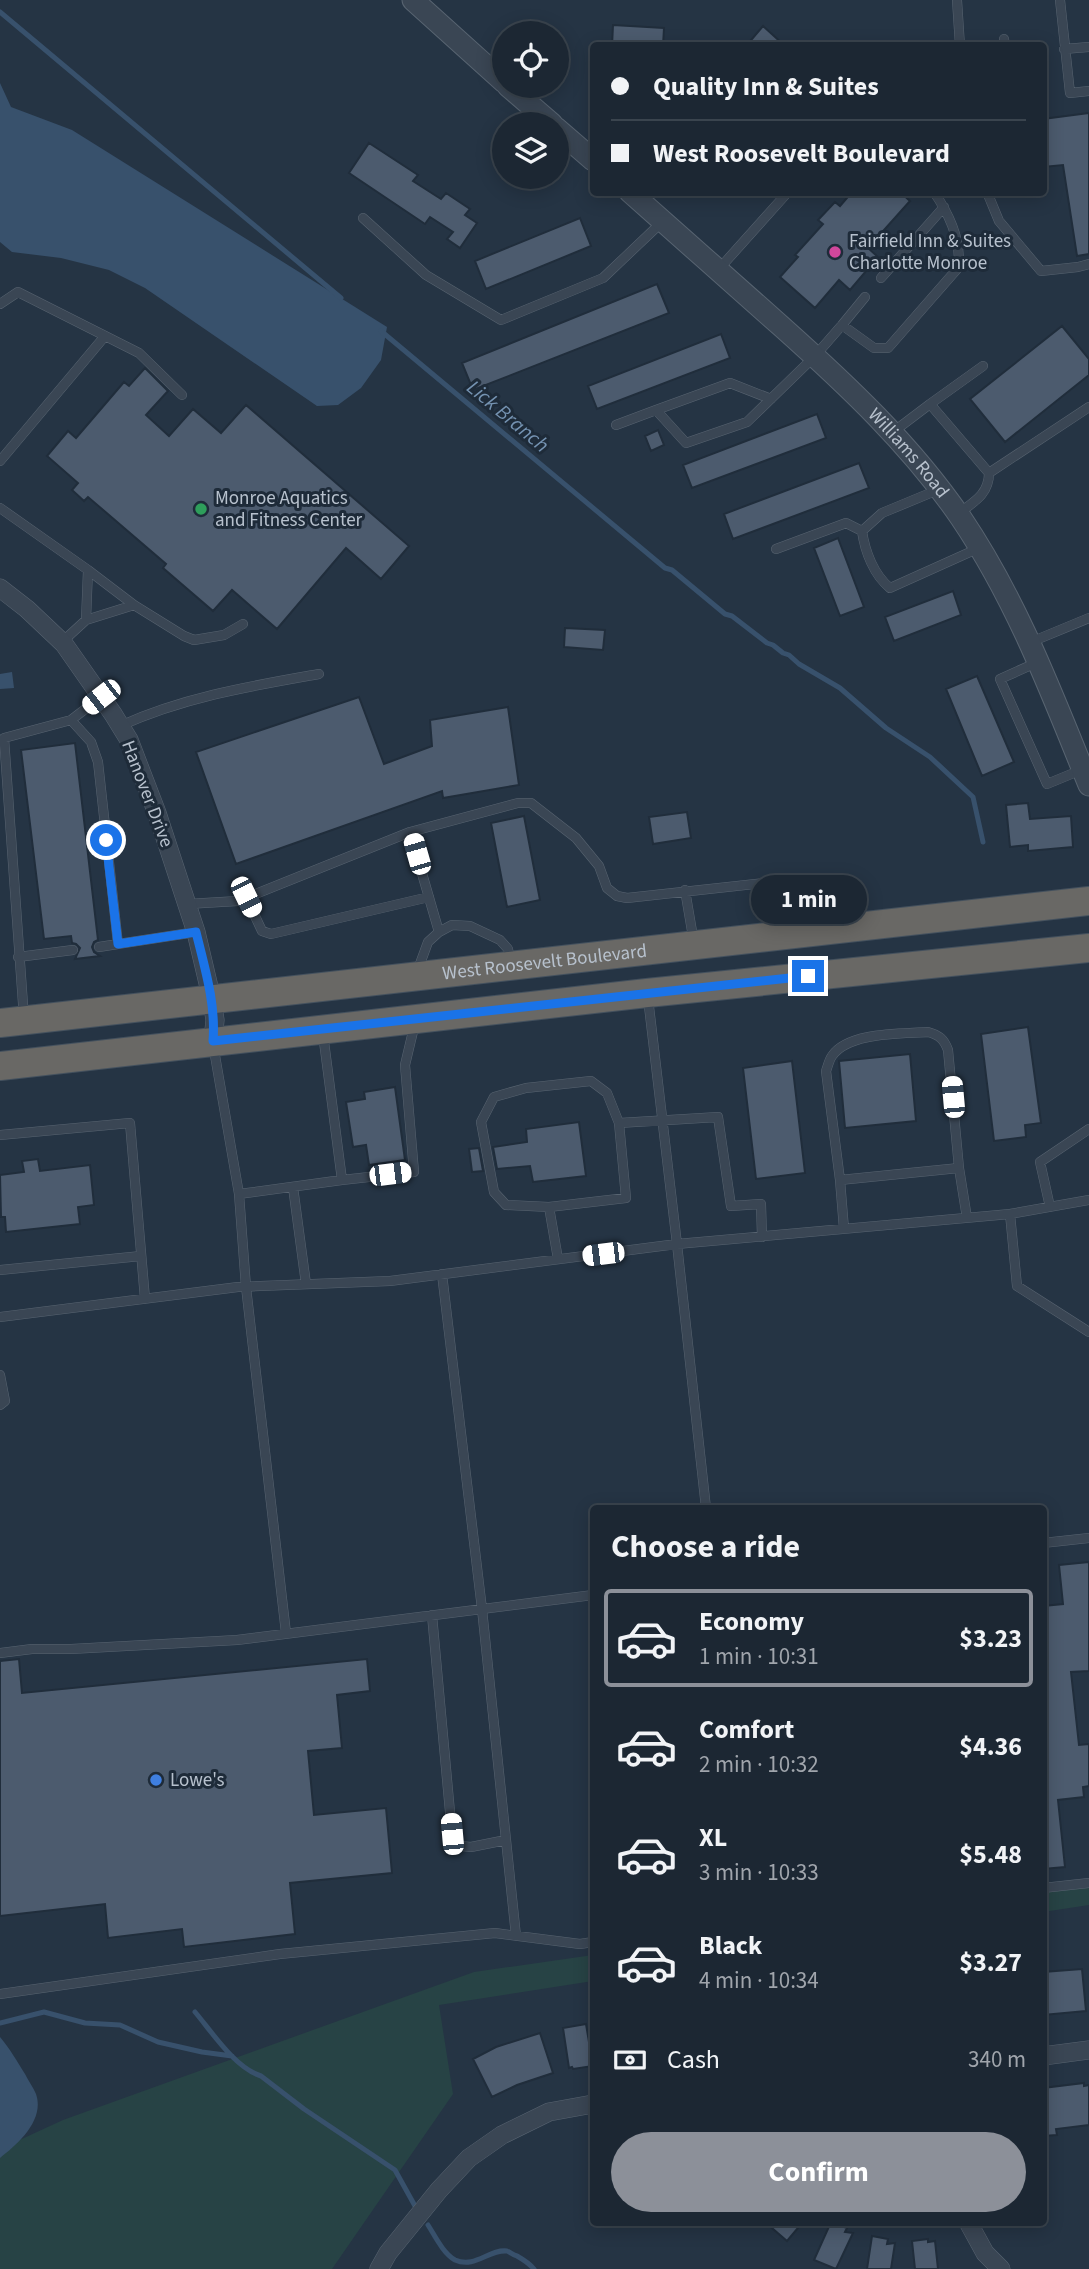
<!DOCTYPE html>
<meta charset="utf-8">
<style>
body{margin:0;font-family:"Source Sans 3",sans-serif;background:#29333f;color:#f1f3f6;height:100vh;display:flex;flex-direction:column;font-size:26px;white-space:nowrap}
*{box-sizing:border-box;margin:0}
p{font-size:23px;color:#a0a5ac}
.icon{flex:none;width:38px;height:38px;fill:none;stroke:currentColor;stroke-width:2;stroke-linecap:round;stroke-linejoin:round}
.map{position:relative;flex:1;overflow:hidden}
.side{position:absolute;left:590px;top:1505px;width:457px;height:721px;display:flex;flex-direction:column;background:#1c2733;border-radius:7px;box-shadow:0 4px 18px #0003,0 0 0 2px #3a444e}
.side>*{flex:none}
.banner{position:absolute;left:590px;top:42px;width:457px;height:154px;border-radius:7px;box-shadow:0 4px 18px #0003,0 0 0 2px #3a444e;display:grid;align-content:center;height:154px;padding:0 21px;background:#1c2733}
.tools{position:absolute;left:492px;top:21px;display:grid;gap:14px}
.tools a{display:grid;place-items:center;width:77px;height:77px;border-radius:50%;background:#1c2733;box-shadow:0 4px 18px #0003,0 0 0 2px #3a444e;font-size:35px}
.end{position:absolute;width:32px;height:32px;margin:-16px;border:9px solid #1a73e8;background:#fff;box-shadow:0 0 0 4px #fff}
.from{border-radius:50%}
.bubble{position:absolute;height:49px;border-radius:24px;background:#1c2733;box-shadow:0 4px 18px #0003,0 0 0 2px #3a444e;font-size:23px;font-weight:700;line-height:49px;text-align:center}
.car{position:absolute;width:21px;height:42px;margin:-21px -10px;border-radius:9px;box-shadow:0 0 5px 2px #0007;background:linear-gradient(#fff 24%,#345 0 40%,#fff 0 76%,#345 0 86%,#fff 0)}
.banner b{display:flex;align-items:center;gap:24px;height:66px;font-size:26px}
.banner b+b{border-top:2px solid #3a444e}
.banner i{width:18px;height:18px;background:#f1f3f6}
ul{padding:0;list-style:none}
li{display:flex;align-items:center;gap:21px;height:98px;margin:0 14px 10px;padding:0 7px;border:4px solid transparent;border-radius:7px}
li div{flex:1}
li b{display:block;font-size:26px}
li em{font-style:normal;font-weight:700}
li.on{border-color:#8c9099}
li>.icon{width:63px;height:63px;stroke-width:1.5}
h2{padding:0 21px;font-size:32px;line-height:84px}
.pay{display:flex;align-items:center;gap:18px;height:77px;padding:0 21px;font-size:26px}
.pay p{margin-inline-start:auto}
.primary-button{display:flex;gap:14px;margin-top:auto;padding:14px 21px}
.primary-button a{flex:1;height:80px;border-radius:42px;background:#8c9099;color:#fff;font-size:28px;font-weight:700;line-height:80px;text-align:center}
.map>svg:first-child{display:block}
.green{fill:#274345}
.water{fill:#38516c}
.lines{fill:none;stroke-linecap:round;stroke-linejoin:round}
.stream{stroke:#38516c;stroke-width:5}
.building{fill:#4c5b6e;stroke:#202d3b;stroke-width:2}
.service-casing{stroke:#586471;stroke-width:10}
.minor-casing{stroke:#586471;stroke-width:19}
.tertiary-casing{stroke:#586471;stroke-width:23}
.trunk-casing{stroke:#44515e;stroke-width:30}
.service{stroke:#3a4654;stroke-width:9}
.minor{stroke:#3a4654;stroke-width:18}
.tertiary{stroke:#3a4654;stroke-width:21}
.trunk{stroke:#696865;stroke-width:28}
.route{stroke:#1a73e8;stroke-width:9}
.hotel-dot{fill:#d1479c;stroke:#1e2b39;stroke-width:2.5}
.leisure-dot{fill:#2e9e5b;stroke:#1e2b39;stroke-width:2.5}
.shop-dot{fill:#3f7fe0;stroke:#1e2b39;stroke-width:2.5}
.labels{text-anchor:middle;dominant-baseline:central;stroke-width:6;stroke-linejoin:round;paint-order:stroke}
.poi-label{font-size:19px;fill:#b7c1cd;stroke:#1e2b39;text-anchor:start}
.street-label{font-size:19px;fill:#b7c1cd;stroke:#1e2b39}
.water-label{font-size:21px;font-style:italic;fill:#7593b2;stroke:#1e2b39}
</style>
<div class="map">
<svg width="1089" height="2269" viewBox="0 0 1089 2269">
<rect width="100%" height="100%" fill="#253444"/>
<path class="green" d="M 1089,1885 L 1089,1905 L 1043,1912 L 1043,1892 Z
M 593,1955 L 593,1981 L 439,2005 L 453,2094 L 332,2269 L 0,2269 L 0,2149 L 63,2120 L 474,1972 Z"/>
<path class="water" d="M 0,83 L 11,107 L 72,130 L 387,327 L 381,360 L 361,388 L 338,405 L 317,406 L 145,288 L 109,270 L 61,258 L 12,252 L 0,242 Z
M 12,672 L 14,688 L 0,689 L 0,674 Z
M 0,2037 C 10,2049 17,2061 25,2074 C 28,2080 33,2087 36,2094 C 45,2120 18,2144 0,2158 Z"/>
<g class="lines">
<path class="stream" d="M 0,12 L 341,298
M 381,331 L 665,568 L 672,570 L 725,614 L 732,616 L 767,643 L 773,645 L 783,653 L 789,655 L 799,664 L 840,688 L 886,728 L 930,757 L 973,797 L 983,842
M 195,2012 C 212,2032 235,2068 261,2076 L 304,2109 L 395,2170 L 415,2206
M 0,2023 L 44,2012 L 85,2023 L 120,2025 L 158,2042 L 202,2052 L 232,2056
M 428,2225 C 435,2236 443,2253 455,2260 C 475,2269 489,2249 507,2251 C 510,2252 513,2255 517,2256 C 524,2260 529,2263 534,2269"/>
</g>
<path class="building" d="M 613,25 L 664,28 L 663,46 L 612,46 Z
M 763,26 L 785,46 L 746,46 Z
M 1089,113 L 1089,254 L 1077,256 L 1063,165 L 1043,167 L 1043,119 Z
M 369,143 L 418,175 L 413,181 L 441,199 L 446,193 L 470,209 L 465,215 L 477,223 L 460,248 L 447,239 L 453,232 L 430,217 L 425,224 L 349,173 Z
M 852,192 L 900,192 L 910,201 L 868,248 L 878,257 L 850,290 L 839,280 L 815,308 L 780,277 L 798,257 L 795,255 L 823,224 L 818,220 L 835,202 L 840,206 Z
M 580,218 L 591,246 L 486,289 L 475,261 Z
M 657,284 L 669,313 L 473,390 L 462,363 Z
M 1062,326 L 1089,359 L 1089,375 L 1005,442 L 970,399 Z
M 721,334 L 730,358 L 597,409 L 588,386 Z
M 145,368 L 168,391 L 146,415 L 169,436 L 193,409 L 221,433 L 246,405 L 409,546 L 381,579 L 346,548 L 277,629 L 232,590 L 213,611 L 163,568 L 166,564 L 88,497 L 84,501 L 72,490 L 78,483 L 47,456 L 68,431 L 76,438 L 124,382 L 129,386 Z
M 817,414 L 826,438 L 692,488 L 683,465 Z
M 658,430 L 664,445 L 651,451 L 645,436 Z
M 859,463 L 869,488 L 733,539 L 724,514 Z
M 838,538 L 864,607 L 840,616 L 814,548 Z
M 953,591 L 961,615 L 894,641 L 885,617 Z
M 565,628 L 605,630 L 603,650 L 564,647 Z
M 977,676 L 1014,762 L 982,776 L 946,689 Z
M 359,697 L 384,764 L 432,746 L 430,720 L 508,707 L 519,785 L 443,798 L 442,791 L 236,864 L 196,752 Z
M 75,743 L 98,940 L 94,942 L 92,947 L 94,952 L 100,956 L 75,959 L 80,948 L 76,944 L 72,943 L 71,936 L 44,939 L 21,750 Z
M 1028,803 L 1030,819 L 1071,816 L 1073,847 L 1028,851 L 1028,845 L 1010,847 L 1006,805 Z
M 687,812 L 691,838 L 653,844 L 649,817 Z
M 524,816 L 540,900 L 507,907 L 491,823 Z
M 1028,1027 L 1041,1123 L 1025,1125 L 1026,1137 L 994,1141 L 981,1034 Z
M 910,1054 L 916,1121 L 845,1128 L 839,1061 Z
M 792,1061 L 805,1173 L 756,1179 L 743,1068 Z
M 395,1087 L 405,1160 L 369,1165 L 366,1145 L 353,1147 L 346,1102 L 365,1099 L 364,1092 Z
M 579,1122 L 586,1176 L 533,1182 L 530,1166 L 497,1169 L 493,1147 L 527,1142 L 526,1129 Z
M 479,1148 L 483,1171 L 472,1172 L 469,1149 Z
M 38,1159 L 40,1171 L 90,1165 L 94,1205 L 78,1207 L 80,1224 L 6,1232 L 5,1217 L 1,1217 L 0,1175 L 24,1172 L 22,1161 Z
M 1089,1562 L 1089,1671 L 1071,1672 L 1079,1745 L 1089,1744 L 1089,1786 L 1083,1787 L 1084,1797 L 1058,1800 L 1065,1867 L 1043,1869 L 1043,1606 L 1063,1604 L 1059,1565 Z
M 19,1659 L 22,1693 L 367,1659 L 370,1691 L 337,1695 L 342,1748 L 308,1751 L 314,1815 L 386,1808 L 392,1873 L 290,1883 L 295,1934 L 184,1947 L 182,1929 L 108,1938 L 105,1904 L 0,1916 L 0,1661 Z
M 1082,1969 L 1086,2011 L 1043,2015 L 1043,1972 Z
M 586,2024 L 593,2066 L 573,2069 L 572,2067 L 569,2068 L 563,2028 Z
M 540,2033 L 553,2073 L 517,2085 L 492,2097 L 473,2059 L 496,2047 Z
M 1084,2083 L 1084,2086 L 1089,2085 L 1089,2125 L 1056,2129 L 1057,2135 L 1043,2136 L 1043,2088 Z
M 765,2222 L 803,2222 L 787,2241 Z
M 831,2222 L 847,2228 L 845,2232 L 853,2233 L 836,2269 L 814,2260 Z
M 872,2236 L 888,2239 L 887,2244 L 895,2243 L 891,2269 L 867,2269 Z
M 928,2239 L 928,2242 L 935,2241 L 938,2269 L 915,2269 L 912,2241 Z"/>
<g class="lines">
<g class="service-casing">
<path id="service" d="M 957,0 L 960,46
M 1060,0 L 1070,93 L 1089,91
M 1004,39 L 1005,46
M 1064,49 L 1089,47
M 987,192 L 999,221 L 1041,271 L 1078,267 L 1089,264
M 363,218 L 426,275 L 501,320 L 603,278 L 662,222
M 719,269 L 788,192
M 881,278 L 944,207
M 0,304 L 18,292 L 139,353 L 182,395
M 842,325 L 865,297
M 771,399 L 730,383 L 656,410 L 686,443 L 747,422 L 815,356 L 842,325 L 874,348 L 888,348 L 958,268 C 962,242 949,214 934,192
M 930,404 L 983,366
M 616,425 L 656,410
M 893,432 L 930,404 L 989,473 C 989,494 974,502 959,513
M 0,461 L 105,336
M 989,473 L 1089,407
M 940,489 L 882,513 L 862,531 C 865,552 874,575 890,588 L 979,548
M 0,508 L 88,570 L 134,605 L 184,636 L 194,640 L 224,635 L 243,624
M 776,549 L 846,523 L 862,531
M 86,620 L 88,570
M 62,642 L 86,620 L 134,605
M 1031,642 L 1089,618
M 1038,662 L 1000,679 L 1047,784 L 1081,770
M 71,720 L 101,697
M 120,726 C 184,697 251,686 319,674
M 410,832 L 518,803 L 531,803 L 576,838 L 599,866 L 607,888 L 617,896 L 627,898 L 800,879 L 818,880 L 828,886 L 839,924
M 685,890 L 694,943
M 246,897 L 262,931 L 271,934 L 429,897
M 187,904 L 238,901 L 410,832 L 439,932
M 99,947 L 118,944
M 18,957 L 73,950
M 417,972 L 428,942 L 439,932 L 452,925 L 470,926 L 500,940 L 508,949 L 510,961
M 24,1018 L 4,738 L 71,720 L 91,742 L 98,762 L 118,944 L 196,932
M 213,1044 L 239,1194
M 0,1135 L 130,1123 L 145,1299
M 342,1180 L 414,1172 L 405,1065 L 415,1023
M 840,1180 L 826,1071 C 828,1066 829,1060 832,1056 C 848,1032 901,1034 928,1032 C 939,1035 944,1039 948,1050 L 959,1168
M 293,1187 L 306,1284
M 1089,1200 L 1010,1214 L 1017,1286 L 1089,1332
M 549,1207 L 506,1205 L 494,1192 L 481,1122 L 494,1097 L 526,1088 L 591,1081 L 607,1093 L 619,1123
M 1050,1207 L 1040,1162 L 1089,1129
M 844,1229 L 840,1180 L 959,1168 L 967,1218
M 558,1259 L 549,1207 L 626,1198 L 619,1123 L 718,1117 L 731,1206 L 761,1204 L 762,1237
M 0,1270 L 141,1256
M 442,1274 L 482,1609 L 516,1936
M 0,1317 L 238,1287 L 390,1281 L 677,1244 L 648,998
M 0,1375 L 5,1401 L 0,1405
M 706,1508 L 677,1244 L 1010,1214
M 1043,1543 L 1089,1538
M 432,1615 L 452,1834 L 461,1846 L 471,1847 L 506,1840
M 286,1633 L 246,1287 L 239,1194 L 342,1180 L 323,1034
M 0,1653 L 32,1649 L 71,1649 L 237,1640 L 593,1595
M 1043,1888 L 1089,1883
M 0,1994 L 280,1954 L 495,1933 L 580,1944 L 593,1942"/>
</g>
<g class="minor-casing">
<path id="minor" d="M 0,588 L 27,609 L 64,644 L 113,714 L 129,740 L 157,813 L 196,932 L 212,1000 L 215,1020 L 213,1041
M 1043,2056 L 1089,2050
M 968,2222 L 985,2253 L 1001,2269
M 379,2269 L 388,2253 L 439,2190 L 469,2158 L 502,2135 L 549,2112 L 593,2104"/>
</g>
<g class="tertiary-casing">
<g id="tertiary">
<path d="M 413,0 L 504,82"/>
<path d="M 508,86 L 552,124"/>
<path d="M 556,128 L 593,160"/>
<path id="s1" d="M 630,192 C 680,237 731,281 781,326 C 847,385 911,445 961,518 C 1017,601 1052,694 1089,785"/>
</g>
</g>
<g class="trunk-casing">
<g id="trunk">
<path id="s2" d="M 0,1023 L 1089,901"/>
<path d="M 0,1066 L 647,993 L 1089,948"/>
</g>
</g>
<use href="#service" class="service"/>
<use href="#minor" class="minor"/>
<use href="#tertiary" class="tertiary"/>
<use href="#trunk" class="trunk"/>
</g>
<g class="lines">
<path class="route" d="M 106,840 L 118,944 L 196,932 C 205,969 216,1004 213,1041 L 808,976"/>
</g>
<circle class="hotel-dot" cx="835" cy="252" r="7"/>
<circle class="leisure-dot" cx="201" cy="509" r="7"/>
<circle class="shop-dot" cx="156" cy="1780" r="7"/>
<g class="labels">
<g class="poi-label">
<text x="849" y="241">Fairfield Inn &amp; Suites<tspan x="849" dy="22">Charlotte Monroe</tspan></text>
<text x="215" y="498">Monroe Aquatics<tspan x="215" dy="22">and Fitness Center</tspan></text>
<text x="170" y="1780">Lowe's</text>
</g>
<g class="street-label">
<text stroke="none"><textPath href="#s1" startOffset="382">Williams Road</textPath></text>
<text transform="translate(147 794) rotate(69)">Hanover Drive</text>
<text stroke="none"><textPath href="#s2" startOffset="548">West Roosevelt Boulevard</textPath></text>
</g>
<g class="water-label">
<text transform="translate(508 416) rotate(40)">Lick Branch</text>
</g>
</g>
</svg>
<div class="tools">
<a><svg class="icon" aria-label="locate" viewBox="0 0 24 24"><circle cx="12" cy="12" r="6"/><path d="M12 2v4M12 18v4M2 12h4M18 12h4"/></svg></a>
<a><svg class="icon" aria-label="layers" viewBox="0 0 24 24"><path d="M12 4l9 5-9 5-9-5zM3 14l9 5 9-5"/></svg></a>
</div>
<i class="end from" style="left:106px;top:840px"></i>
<i class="end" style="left:808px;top:976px"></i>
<div class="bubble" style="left:751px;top:875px;width:116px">1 min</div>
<i class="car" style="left:101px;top:697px;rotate:232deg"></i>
<i class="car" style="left:417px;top:854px;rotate:344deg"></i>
<i class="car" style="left:246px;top:897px;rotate:154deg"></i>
<i class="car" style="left:953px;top:1097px;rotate:355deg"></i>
<i class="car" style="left:390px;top:1174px;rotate:83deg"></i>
<i class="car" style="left:603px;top:1254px;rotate:263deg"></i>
<i class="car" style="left:452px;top:1834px;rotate:355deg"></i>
<div class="banner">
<b><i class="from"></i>Quality Inn &amp; Suites</b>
<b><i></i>West Roosevelt Boulevard</b>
</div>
<section class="side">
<h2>Choose a ride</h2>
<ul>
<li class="on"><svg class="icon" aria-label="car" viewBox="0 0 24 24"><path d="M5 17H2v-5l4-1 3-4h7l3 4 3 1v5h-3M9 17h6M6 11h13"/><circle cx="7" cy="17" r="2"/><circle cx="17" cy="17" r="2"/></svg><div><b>Economy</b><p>1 min · 10:31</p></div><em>$3.23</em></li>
<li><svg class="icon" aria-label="car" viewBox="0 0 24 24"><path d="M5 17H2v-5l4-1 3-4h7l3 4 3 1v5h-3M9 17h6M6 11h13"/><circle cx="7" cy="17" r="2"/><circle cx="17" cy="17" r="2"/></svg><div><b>Comfort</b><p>2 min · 10:32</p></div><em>$4.36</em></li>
<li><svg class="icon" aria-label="car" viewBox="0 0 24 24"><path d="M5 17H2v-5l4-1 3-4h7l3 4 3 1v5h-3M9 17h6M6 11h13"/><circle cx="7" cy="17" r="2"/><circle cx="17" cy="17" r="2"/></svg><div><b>XL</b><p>3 min · 10:33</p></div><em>$5.48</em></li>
<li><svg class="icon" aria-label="car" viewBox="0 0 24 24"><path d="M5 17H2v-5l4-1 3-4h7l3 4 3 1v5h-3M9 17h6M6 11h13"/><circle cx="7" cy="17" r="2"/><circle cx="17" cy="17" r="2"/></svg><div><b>Black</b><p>4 min · 10:34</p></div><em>$3.27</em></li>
</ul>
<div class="pay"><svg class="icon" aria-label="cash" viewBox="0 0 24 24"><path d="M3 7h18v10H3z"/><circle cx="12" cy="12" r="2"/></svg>Cash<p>340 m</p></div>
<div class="primary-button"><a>Confirm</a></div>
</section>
</div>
